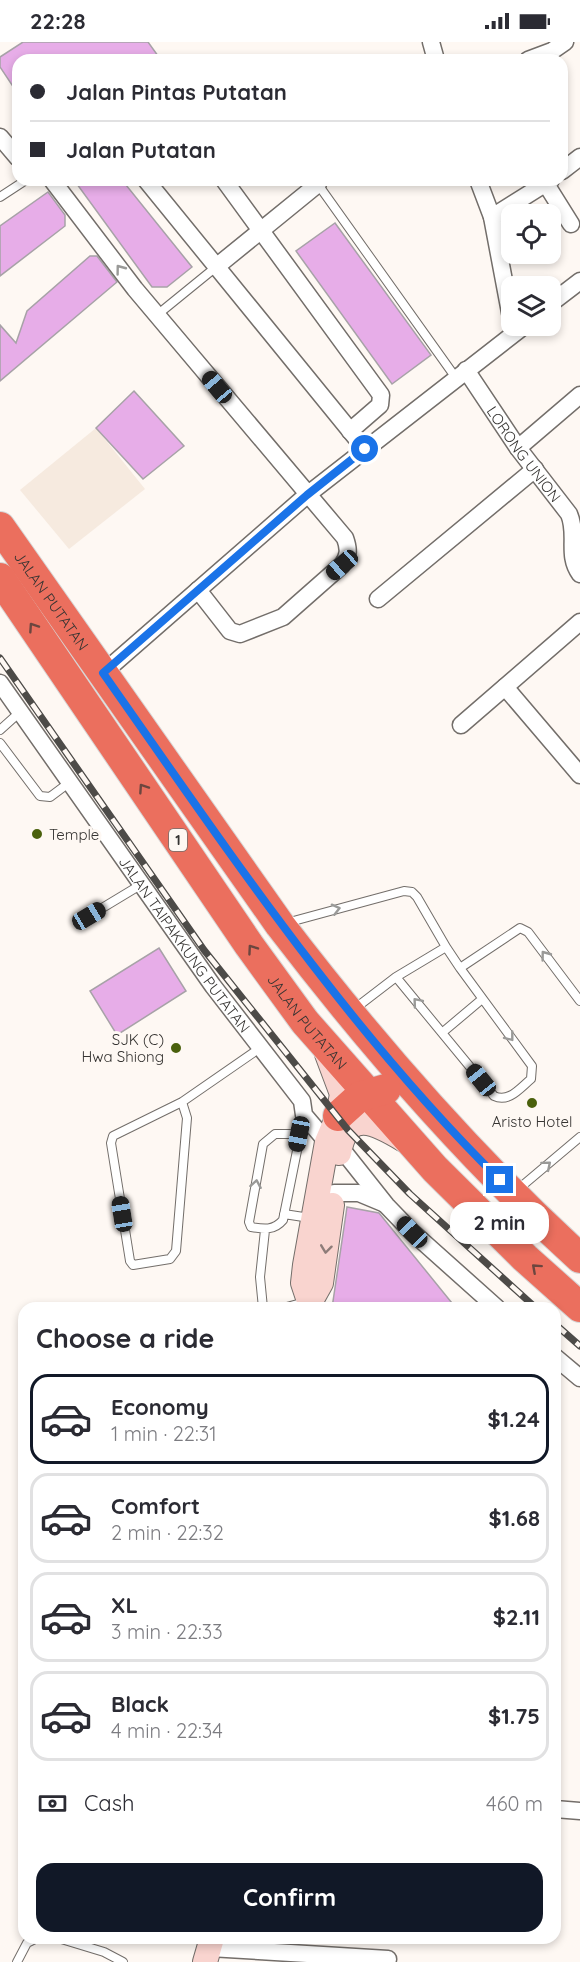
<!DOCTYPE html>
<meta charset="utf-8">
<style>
body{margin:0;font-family:Quicksand,sans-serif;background:#f2f2f3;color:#2b2b33;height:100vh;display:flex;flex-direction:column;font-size:22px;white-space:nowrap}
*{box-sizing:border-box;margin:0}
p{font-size:20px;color:#7c7c81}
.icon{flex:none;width:33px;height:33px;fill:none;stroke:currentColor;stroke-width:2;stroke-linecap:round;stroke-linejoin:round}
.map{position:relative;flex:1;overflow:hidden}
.sheet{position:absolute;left:18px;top:1260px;width:543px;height:642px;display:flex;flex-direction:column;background:#fff;border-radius:18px;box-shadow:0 3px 9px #0003}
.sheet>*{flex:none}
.banner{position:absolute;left:12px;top:12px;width:556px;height:132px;border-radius:18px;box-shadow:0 3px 9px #0003;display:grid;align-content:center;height:132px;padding:0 18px;background:#fff}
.controls{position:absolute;left:501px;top:162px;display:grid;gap:12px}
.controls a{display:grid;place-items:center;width:60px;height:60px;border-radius:12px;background:#fff;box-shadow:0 3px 9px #0003;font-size:30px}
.end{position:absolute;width:27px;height:27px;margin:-14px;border:8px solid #1a73e8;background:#fff;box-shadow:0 0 0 3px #fff}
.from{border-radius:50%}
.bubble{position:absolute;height:42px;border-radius:18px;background:#fff;box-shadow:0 3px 9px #0003;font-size:20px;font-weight:700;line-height:42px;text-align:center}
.car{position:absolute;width:18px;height:36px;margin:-18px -9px;border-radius:8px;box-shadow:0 0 4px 2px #0007;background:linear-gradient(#222 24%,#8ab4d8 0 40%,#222 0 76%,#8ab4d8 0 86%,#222 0)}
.banner b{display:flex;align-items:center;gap:21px;height:57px;font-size:22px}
.banner b+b{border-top:2px solid #e1e1e2}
.banner i{width:15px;height:15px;background:#2b2b33}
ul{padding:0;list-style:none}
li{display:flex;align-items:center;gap:18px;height:90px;margin:0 12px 9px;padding:0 6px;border:3px solid #e1e1e2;border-radius:18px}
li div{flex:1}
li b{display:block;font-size:22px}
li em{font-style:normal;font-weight:700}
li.selected{border-color:#111827}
li>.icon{width:54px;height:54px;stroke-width:1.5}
h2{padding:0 18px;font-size:27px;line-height:72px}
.pay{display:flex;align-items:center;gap:15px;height:66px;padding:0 18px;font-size:22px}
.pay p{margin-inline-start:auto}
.button{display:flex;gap:12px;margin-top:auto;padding:12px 18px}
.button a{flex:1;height:69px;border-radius:18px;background:#111827;color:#fff;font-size:24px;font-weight:700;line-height:69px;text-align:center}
.status{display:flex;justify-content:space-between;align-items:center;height:42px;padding:0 30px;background:#fff;direction:ltr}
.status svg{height:16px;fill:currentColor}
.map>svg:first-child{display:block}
.built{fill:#f6eadf}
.building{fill:#e7ade8;stroke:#a7a2a7;stroke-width:1.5}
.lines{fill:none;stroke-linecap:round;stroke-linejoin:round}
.lane-casing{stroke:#736e6a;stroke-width:10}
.street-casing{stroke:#736e6a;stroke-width:19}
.secondary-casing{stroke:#736e6a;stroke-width:26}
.highway-casing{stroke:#d7d6d6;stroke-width:32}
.lane{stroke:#fff;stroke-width:8}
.street{stroke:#fff;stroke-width:16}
.secondary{stroke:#f9d4cf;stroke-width:24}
.highway{stroke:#eb6f5e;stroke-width:30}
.rail-casing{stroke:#4d4b48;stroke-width:7}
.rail{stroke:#fef8f3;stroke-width:4.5;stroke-dasharray:14;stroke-linecap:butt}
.oneway{stroke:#9a9a98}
.oneway2{stroke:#6c463f}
.oneway3{stroke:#8e7c79}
.route{stroke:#1a73e8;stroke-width:8}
.poi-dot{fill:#4a600c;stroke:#fef8f3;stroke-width:2}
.labels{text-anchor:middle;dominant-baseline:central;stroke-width:6;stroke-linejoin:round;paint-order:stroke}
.shield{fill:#fef8f3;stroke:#726f6c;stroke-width:1.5}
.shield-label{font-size:14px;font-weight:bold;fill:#363432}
.street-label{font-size:15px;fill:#363432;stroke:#fef8f3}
.poi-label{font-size:15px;fill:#363432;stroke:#fef8f3;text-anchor:start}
</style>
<div class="status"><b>22:28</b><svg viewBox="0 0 49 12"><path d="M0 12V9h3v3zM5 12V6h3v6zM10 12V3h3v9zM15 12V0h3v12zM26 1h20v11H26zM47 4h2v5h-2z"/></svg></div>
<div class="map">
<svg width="580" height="1920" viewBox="0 0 580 1920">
<rect width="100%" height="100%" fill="#fef8f3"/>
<path class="built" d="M 96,386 L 145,447 L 69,507 L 20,448 Z"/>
<path class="building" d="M 23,0 L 148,0 L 161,18 L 18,18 L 18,52 L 0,25 L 0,15 Z
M 74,138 L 122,138 L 192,225 L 167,245 L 152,245 Z
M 48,150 L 65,173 L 65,184 L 0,234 L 0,184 Z
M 335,181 L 431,313 L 392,342 L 296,209 Z
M 90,214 L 97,214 L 117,240 L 0,339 L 0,283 L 16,301 L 27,269 Z
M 134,349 L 184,404 L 143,437 L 96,386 Z
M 159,906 L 186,949 L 117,993 L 90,949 Z
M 347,1165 L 379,1171 L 456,1266 L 332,1266 Z"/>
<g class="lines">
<g class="lane-casing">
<path id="lane" d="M 317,141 L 456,336
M 0,155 L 26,138
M 157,273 L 216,225
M 0,688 L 20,670
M 0,701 L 40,754 L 50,755 L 70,740
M 89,874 L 142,842
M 286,881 L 404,849 L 412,850 L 417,855 L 446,905 L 396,935 L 353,968
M 446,905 L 460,926
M 396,935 L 494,1054 C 509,1061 520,1046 531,1037 L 532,1024 L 460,926 L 520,886 L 528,890 L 580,959
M 443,990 L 481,958
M 182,1060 L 187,1076 L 176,1209 L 170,1217 L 133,1223 L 130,1219 L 111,1101 L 113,1094 L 182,1060 L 260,1006
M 299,1092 L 275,1092 L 263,1102 L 249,1180 L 251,1185 C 263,1187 274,1189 283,1178 L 304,1074
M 516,1149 L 580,1095
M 284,1172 L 310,1176
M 263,1266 L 260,1235 L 265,1188
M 283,1266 L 305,1260
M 58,1896 L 104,1910 L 123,1920
M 17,1920 L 27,1901 L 37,1896"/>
</g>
<g class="street-casing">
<g id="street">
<path d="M 431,0 L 436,18"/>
<path d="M 528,18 L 552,9 L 565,0"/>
<path d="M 0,95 L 18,116"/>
<path d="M 562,129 L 580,115"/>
<path d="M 52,138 L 135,247 L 345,496 C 349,507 349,514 342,523 L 283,575 L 240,592 L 230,589 L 198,548"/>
<path d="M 146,138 L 365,407"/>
<path d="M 224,138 L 381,353 L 380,363 L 350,389"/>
<path d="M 478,138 L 492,175 L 512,281"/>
<path d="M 546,142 L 571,182"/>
<path d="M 492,175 L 551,138"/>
<path d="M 216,225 L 318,142"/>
<path d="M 550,262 L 580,239"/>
<path id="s1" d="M 466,328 L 518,406 L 569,472 C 578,493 566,513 580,532"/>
<path d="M 518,406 L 580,353"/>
<path d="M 378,557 L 535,427"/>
<path d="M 103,631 L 307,453 L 524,284"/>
<path id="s2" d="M 0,641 L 213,944 L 302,1059 L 304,1073 L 327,1100"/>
<path d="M 505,645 L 580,733"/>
<path d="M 461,683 L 580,580"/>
<path d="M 340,1105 L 386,1163 L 412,1190 L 497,1266"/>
<path d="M 334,1151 L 359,1151 L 383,1161"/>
<path d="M 555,1315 L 580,1336"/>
<path d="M 555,1767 L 580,1769"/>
<path d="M 210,1906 L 388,1917"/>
</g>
</g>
<g class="secondary-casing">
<path id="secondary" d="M 339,1111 C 347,1065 376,1081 404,1098
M 309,1259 L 303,1241 L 305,1223 L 327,1100 L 338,1074 L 342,1052 L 327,1012
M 307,1266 L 321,1241 L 332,1163
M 205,1920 L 212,1896"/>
</g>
<g class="highway-casing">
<g id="highway">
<path id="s3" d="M 0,485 L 280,883 C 371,1002 469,1115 580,1216"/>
<path id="s4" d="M 0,536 L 249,903 L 305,980 L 435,1127 L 525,1216 L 580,1265"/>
<path d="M 338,1074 L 359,1055 L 386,1047"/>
</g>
</g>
<use href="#lane" class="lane"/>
<use href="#street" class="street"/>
<use href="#secondary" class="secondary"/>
<use href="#highway" class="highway"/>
<g class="rail-casing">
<path id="rail" d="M 0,616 L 204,908 L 348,1088 L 410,1152 L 536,1266
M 555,1282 L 580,1304"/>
</g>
<use href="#rail" class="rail"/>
</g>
<defs><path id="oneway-chevron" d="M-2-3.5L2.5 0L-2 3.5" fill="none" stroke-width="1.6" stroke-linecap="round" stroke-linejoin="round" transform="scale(1.5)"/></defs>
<g class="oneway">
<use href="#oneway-chevron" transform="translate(120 227) rotate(-127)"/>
<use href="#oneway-chevron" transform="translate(336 867) rotate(-14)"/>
<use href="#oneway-chevron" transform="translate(545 913) rotate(-127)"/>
<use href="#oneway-chevron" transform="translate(417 960) rotate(-130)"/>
<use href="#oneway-chevron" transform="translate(510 995) rotate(52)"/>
<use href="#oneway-chevron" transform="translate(547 1123) rotate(-40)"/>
<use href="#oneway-chevron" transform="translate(256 1142) rotate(-80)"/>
</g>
<g class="oneway2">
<use href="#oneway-chevron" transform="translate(33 585) rotate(-124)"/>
<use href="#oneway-chevron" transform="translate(143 746) rotate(-124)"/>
<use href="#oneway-chevron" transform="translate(252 907) rotate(-125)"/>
<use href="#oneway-chevron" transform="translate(536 1226) rotate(-138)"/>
</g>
<use class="oneway3" href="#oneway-chevron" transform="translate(326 1207) rotate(97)"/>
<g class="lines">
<path class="route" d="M 365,407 L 307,453 L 103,631 C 227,807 346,986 500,1138"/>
</g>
<g class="poi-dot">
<circle cx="37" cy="792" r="6"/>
<circle cx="176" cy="1006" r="6"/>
<circle cx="532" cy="1061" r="6"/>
</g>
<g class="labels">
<rect class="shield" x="169" y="787" width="18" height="22" rx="4.5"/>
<g class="shield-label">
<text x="178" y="798">1</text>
</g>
<g class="street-label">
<text stroke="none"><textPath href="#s1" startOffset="102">LORONG UNION</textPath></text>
<text stroke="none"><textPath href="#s3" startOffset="90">JALAN PUTATAN</textPath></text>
<text stroke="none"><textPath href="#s2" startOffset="320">JALAN TAIPAKKUNG PUTATAN</textPath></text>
<text stroke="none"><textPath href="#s4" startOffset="540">JALAN PUTATAN</textPath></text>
</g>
<g class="poi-label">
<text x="49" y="792">Temple</text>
<text x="164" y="997" text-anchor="end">SJK (C)<tspan x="164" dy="17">Hwa Shiong</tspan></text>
<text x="532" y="1079" text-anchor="middle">Aristo Hotel</text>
</g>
</g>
</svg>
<div class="controls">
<a><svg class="icon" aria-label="locate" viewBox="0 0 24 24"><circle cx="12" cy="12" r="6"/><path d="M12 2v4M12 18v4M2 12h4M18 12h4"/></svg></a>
<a><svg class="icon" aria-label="layers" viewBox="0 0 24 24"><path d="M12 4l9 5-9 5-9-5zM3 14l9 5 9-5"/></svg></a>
</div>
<i class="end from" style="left:365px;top:407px"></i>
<i class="end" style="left:500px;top:1138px"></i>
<div class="bubble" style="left:450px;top:1160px;width:99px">2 min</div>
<i class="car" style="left:217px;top:345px;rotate:320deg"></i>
<i class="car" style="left:342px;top:523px;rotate:229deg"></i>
<i class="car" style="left:89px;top:874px;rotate:59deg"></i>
<i class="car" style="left:481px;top:1038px;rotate:321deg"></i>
<i class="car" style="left:299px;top:1092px;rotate:191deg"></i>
<i class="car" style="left:122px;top:1172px;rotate:351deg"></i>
<i class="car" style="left:412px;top:1190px;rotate:316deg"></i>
<div class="banner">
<b><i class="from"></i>Jalan Pintas Putatan</b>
<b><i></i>Jalan Putatan</b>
</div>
<section class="sheet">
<h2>Choose a ride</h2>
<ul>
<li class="selected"><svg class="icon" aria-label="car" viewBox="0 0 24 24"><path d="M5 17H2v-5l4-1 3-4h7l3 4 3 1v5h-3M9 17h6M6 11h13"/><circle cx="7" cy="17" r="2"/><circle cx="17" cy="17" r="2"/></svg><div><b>Economy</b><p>1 min · 22:31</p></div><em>$1.24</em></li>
<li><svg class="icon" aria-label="car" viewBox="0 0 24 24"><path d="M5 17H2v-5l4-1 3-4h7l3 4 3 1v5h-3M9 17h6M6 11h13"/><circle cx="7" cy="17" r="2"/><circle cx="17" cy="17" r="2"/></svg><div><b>Comfort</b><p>2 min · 22:32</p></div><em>$1.68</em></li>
<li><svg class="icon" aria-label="car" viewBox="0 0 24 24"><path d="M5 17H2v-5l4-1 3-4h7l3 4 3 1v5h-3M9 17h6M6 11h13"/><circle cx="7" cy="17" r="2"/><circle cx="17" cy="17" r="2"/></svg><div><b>XL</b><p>3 min · 22:33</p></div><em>$2.11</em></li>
<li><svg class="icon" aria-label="car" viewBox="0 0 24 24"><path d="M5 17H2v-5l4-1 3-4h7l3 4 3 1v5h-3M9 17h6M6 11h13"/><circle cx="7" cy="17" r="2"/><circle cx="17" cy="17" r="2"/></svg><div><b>Black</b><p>4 min · 22:34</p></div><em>$1.75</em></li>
</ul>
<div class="pay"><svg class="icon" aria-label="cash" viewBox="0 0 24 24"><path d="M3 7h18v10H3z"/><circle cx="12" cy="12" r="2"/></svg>Cash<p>460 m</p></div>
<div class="button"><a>Confirm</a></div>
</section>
</div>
